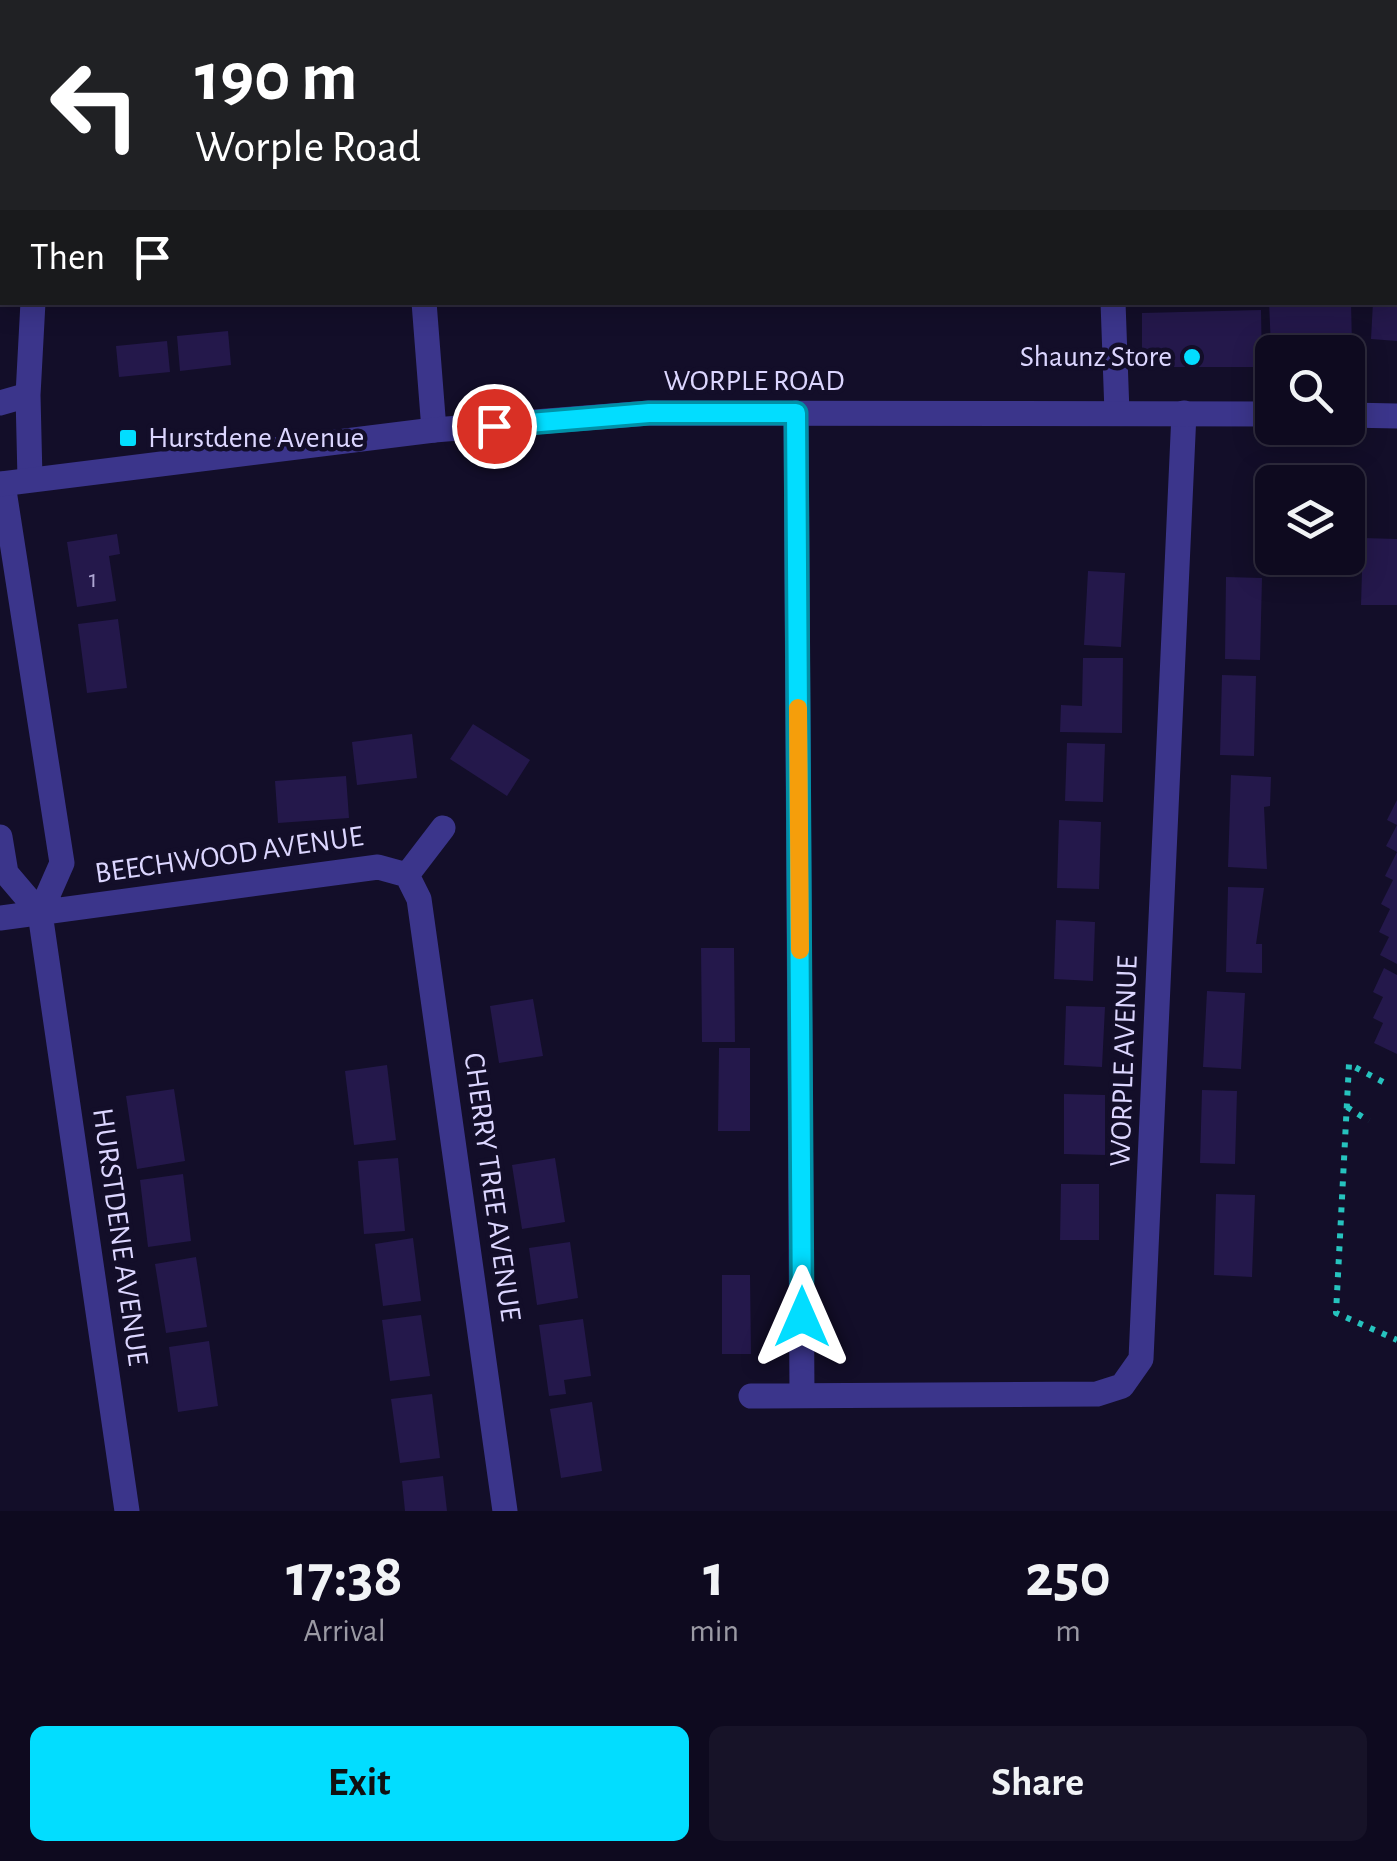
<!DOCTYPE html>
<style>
body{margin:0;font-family:"Alegreya Sans",sans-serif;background:#171328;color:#f1f3f6;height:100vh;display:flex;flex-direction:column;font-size:38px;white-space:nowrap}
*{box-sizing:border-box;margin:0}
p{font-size:32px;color:#9b9aa4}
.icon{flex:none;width:55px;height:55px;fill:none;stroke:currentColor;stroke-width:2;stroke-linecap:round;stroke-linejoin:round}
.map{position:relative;height:1511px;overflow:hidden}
.details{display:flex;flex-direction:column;background:#0e0a1f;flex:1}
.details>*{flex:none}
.banner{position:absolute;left:0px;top:0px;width:1398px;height:305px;box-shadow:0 5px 25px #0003,0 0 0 2px #2e2b3d;background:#202124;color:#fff;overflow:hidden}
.tools{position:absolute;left:1255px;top:335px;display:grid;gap:20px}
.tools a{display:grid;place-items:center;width:110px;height:110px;border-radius:15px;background:#0e0a1f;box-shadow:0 5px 25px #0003,0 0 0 2px #2e2b3d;font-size:50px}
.pin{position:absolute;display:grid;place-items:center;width:85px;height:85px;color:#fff;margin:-42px;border:5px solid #fff;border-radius:50%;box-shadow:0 2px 10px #0007}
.me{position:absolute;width:110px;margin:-55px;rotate:0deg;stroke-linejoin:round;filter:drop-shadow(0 0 8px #0008)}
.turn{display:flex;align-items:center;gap:35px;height:210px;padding:0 30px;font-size:45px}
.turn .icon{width:130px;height:130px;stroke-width:2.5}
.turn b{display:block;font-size:70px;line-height:85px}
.then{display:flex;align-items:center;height:95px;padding:0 30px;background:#0003;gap:20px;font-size:38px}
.eta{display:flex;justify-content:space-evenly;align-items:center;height:170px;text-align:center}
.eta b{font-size:60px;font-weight:600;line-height:70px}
.primary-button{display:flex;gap:20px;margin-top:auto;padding:20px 30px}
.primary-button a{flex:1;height:115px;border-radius:15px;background:#02ddff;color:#111;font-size:40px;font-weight:600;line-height:115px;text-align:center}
.primary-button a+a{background:#171328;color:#f1f3f6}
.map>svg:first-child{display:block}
.building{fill:#24184b}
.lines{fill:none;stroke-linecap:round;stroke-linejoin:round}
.path{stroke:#26c3be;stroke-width:6;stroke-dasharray:5 8;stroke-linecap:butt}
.minor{stroke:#3b358b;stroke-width:25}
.tertiary{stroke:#3b358b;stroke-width:25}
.route-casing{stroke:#0190a6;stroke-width:25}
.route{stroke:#02ddff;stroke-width:18}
.slow{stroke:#f59e0b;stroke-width:18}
.poi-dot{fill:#02ddff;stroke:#130e29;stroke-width:4}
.labels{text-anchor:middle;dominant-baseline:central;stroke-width:9;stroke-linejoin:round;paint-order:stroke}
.number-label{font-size:25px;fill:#aea6d2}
.poi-label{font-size:30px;fill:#dcd6ff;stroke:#130e29;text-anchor:end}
.street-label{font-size:30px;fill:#dcd6ff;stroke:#130e29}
</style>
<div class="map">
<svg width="1397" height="1511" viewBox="0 0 1397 1511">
<rect width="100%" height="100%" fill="#130e29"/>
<path class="building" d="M1269,302H1351L1352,345L1271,348Z
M1373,302L1397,304V341L1371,339Z
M1261,310L1262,367H1142V313Z
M228,331L231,365L180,371L177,336Z
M167,341L170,372L119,377L116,346Z
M117,534L120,554L109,556L116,601L77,607L67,542Z
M1363,538L1397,539V605H1361Z
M1088,571L1125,573L1121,647L1084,645Z
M1226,577L1262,578L1260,660L1225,659Z
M118,619L127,688L87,693L78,624Z
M1083,658H1123L1122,733L1060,732L1061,705L1082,706Z
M1222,675L1256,676L1254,756L1220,755Z
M473,724L530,760L507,796L450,759Z
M412,734L417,778L357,785L352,742Z
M1067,743L1105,744L1103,802L1065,801Z
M1231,775L1271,777L1270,806L1264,807L1267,869L1228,867Z
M346,776L349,818L278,823L275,781Z
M1397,800V964L1380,955L1389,937L1379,932L1390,909L1381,904L1393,880L1385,876L1397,852L1386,846L1397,825L1387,820Z
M1059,820L1101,822L1099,889L1057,888Z
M1228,887L1264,888L1256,944H1262V973L1226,972Z
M1056,920L1095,922L1093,981L1054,979Z
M701,948H734L735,1042H702Z
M1384,968L1397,975V1054L1374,1043L1383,1023L1373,1018L1383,997L1373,992Z
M1207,991L1245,993L1241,1069L1203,1067Z
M533,999L543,1056L499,1063L490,1006Z
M1066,1006L1105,1007L1102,1067L1064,1065Z
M719,1048H750V1131H718Z
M387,1065L396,1140L354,1145L345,1071Z
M174,1089L185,1161L137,1169L126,1096Z
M1202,1090L1237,1091L1235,1164L1200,1163Z
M1064,1094L1105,1095V1155L1064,1154Z
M398,1158L405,1231L364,1234L358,1161Z
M555,1158L565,1222L522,1229L512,1165Z
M183,1174L191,1241L148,1247L140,1180Z
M1061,1184H1099V1240H1060Z
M1216,1194L1255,1195L1252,1277L1214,1275Z
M413,1238L421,1301L383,1306L375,1244Z
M570,1242L578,1298L537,1305L529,1248Z
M196,1257L207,1327L166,1333L155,1264Z
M722,1275H750L751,1354H722Z
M421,1315L430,1376L390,1381L382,1320Z
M583,1319L591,1376L564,1380L566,1394L549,1396L539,1325Z
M209,1341L218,1406L178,1412L169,1347Z
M432,1394L440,1458L400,1463L391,1399Z
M592,1402L602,1471L561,1478L550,1409Z
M443,1476L447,1511H405L402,1481Z"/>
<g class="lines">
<path class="path" d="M1383,1082L1349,1064L1336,1313L1397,1340
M1347,1107L1369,1121"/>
<path class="minor" d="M403,0V2
M1103,0V2
M49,2V0
M0,80H2
M424,302L434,430
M1113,302L1117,413
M0,403L28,395
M796,413L802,1395
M30,479L28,395L33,302
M3,484L62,863L40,913L127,1511
M0,837L6,873L40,913
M407,875L419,899L505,1511
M407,875L443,828
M0,918L378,867L407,875
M751,1396L1097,1394L1122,1386L1141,1359L1184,413"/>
<path class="tertiary" d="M1348,415L1397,416
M0,484L434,430L649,413L1272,414"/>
</g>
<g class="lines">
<defs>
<path id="route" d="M494,426L649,413H796L802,1317"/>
</defs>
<use href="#route" class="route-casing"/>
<use href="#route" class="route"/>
<path class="slow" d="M798,708L800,950"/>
</g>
<g class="poi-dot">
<circle cx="1192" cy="357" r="10"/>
<rect x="118" y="428" width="20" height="20" rx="5"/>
</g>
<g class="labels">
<g class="number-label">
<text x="93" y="579">1</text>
</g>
<g class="poi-label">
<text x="1172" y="357">Shaunz Store</text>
<text x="148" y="438" text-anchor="start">Hurstdene Avenue</text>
</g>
<g class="street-label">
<text x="754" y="381">WORPLE ROAD</text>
<text transform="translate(229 855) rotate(-8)">BEECHWOOD AVENUE</text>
<text transform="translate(1124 1061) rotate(-88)">WORPLE AVENUE</text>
<text transform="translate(492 1187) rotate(82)">CHERRY TREE AVENUE</text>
<text transform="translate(120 1237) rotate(82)">HURSTDENE AVENUE</text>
</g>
</g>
</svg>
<div class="tools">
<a><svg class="icon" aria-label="search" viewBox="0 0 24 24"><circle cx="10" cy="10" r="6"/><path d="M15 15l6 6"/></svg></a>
<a><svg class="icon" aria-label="layers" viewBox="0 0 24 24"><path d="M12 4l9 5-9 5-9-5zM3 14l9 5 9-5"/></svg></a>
</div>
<div class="pin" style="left:494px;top:426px;background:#d93025"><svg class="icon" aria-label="arrive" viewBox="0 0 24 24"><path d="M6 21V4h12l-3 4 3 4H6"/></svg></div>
<svg class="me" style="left:802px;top:1317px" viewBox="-20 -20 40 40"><path d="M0-17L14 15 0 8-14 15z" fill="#02ddff" stroke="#fff" stroke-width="4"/></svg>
<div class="banner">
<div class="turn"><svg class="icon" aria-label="left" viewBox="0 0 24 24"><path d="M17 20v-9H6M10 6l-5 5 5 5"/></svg><div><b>190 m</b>Worple Road</div></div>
<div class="then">Then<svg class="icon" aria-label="arrive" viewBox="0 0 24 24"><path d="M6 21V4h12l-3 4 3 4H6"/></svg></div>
</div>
</div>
<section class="details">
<div class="eta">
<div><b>17:38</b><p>Arrival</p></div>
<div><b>1</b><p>min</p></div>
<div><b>250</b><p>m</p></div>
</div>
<div class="primary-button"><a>Exit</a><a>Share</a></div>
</section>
